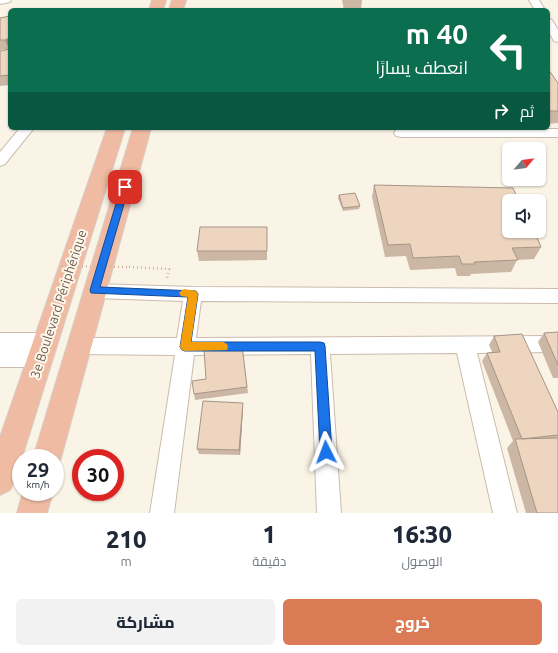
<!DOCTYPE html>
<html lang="ar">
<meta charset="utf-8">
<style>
body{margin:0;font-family:Ubuntu,Cairo,sans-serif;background:#f2f2f3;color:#1f2937;direction:rtl;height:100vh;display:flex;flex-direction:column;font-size:15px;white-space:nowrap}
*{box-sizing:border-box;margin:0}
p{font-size:13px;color:#747a83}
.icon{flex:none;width:22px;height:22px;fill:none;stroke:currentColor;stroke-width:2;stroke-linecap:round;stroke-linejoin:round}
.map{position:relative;height:513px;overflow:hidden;direction:ltr}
.details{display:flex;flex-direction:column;background:#fff;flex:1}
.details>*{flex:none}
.banner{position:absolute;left:8px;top:8px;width:542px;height:122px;border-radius:6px;box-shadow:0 1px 3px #0004;direction:rtl;background:#0b6e4f;color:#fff;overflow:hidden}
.needle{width:26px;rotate:61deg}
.buttons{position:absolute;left:502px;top:142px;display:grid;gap:8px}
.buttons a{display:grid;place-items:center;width:44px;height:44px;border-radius:6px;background:#fff;box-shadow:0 1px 3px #0004;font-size:20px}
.speed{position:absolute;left:12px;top:449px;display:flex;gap:8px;font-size:20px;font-weight:700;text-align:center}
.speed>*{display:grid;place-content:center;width:52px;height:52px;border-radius:50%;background:#fff;box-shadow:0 1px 3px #0004;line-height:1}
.speed small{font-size:10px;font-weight:400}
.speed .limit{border:6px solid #d22;background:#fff;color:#111}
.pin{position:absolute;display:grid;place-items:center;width:34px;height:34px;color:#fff;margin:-17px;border-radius:8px;box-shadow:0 2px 6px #0006}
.me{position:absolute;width:44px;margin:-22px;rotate:357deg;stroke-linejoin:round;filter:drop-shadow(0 0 3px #0008)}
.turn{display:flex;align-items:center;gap:14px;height:84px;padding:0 16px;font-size:18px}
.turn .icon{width:52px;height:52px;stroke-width:2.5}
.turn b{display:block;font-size:28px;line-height:34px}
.then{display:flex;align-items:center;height:38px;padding:0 16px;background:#0003;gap:8px;font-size:15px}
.eta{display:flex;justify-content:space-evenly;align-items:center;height:68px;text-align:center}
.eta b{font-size:24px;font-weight:800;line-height:28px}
.cta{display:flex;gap:8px;margin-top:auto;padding:8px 16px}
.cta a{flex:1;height:46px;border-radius:6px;background:#da7b55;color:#fff;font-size:16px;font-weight:800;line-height:46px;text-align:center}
.cta a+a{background:#f2f2f3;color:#1f2937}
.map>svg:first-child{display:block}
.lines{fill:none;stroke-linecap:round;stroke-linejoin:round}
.minor-casing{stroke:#cbbcad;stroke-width:2}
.highway-casing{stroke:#d7d1cd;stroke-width:2}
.path{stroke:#d2b8a3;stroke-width:2.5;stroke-dasharray:1 3;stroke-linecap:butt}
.minor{fill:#fff;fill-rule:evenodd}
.highway{fill:#efbba2;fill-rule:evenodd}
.path-bridge{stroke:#d2b8a3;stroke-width:2.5;stroke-dasharray:1 3;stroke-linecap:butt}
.wall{fill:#ccb7a5}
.shaded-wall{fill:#a69586}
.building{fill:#edd5c0;stroke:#a69586}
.route{fill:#1a73e8;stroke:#114b97}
.slow{fill:#f59e0b}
.labels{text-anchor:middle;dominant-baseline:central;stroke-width:4;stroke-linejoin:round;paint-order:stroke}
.street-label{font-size:13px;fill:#715c4d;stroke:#fdf7ec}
</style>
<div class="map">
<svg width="558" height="513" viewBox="0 0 558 513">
<rect width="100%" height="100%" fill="#faf4e6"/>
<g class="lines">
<defs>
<path id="minor" d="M0,0H11L10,2L0,4Z
M529,0H539L545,10H535Z
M548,19L552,20L558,30V42L554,41L548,31Z
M20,128H34L5,164L0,166V152Z
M401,129H558V137H401L396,136L394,133L396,130Z
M94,284L193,287L558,289V303L201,301L196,338L558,336V352L477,353L517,513H493L457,353L330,354L341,513H317L311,354L194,355L174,513H150L175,355L78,354L71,352L68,346L71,340L78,338H177L183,301L94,298L88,296L85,291L88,286Z
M0,333H45L52,335L55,341L52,347L40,349L47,352L50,358L47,364L40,367H0Z"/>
<path id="highway" d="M152,0H166L163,10H149Z
M172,0H186L183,10H169Z
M107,128H125L15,480L10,490L0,495V437Z
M133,128H151L61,458L57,468L55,469V458H33Z
M23,492H53L47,513H17Z"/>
</defs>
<use href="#minor" class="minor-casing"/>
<use href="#highway" class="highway-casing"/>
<path class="path" d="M129,267L169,269L167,278"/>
<use href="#minor" class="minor"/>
<use href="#highway" class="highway"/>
<path class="path-bridge" d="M62,266L129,267"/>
</g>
<path class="wall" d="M342,0H362L361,10H344Z
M10,16V85L0,86V51L6,49L0,50V18Z
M548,69L558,83V123L548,124Z
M374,185L541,247L534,259L517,260L511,272L471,274L470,276H457L455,268L410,270L406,256L385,257L372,197Z
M339,195L360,206L359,209L343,211L338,198Z
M267,227V260L199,261L197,251Z
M558,332V378H553L538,342L544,333Z
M494,336L558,412V513H526L507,448L513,441L482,361L487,353L492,352L489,345Z
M242,345L248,393L195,400L194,394L206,379Z
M243,408L240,455L199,454L197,449Z"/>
<path class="shaded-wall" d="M10,35V49H9L5,40Z
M243,403V408L240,455L239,450Z"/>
<path class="building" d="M487,9H512L513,10H487Z
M10,16V27L9,29H10V35L9,38L5,40H0V18Z
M10,49V75L0,76V51Z
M548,69L558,83V111H548Z
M374,185L513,188L519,201H509V231H534L541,247L512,248L518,260L474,262L475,264H462L459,256L413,258L410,244L388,245Z
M355,193L360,206L343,208L339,195Z
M200,227H267V251H197Z
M558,332V365L544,333Z
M522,334L558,412V435L522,439L487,353L500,352L494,336Z
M242,345L247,387L194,394L192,381L206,379L204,350Z
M203,401L243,403L239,450L197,449Z
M558,438V513H537L515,439Z"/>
<path class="route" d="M125,184L129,187L100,287L196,291L198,294L191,342H320L324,343L325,346L332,452L330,457L326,458L322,457L320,452L315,351H185L182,350L180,347L188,297L91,293L90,290L121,187Z"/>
<path class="slow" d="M184,289L196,291L198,294L191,342H223L227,344L228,347L227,350L185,351L182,350L180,347L188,297L181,296L179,293L181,291Z"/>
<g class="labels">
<g class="street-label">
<text transform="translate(58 304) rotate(-72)">3e Boulevard Périphérique</text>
</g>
</g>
</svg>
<div class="buttons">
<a><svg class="needle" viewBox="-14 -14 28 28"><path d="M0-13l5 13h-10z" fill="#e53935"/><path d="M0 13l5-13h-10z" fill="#747a83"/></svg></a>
<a><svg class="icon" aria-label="sound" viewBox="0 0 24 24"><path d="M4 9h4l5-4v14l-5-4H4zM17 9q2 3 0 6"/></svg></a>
</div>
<div class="speed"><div>29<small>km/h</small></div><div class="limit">30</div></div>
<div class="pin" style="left:125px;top:187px;background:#d93025"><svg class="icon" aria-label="arrive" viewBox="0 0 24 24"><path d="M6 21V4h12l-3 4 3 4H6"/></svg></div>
<svg class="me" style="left:326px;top:452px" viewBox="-20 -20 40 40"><path d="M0-17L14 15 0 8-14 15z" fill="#1a73e8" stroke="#fff" stroke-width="4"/></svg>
<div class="banner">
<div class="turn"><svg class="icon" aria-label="left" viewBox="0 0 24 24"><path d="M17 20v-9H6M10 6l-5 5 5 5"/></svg><div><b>40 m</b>انعطف يسارًا</div></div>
<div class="then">ثم<svg class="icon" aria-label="right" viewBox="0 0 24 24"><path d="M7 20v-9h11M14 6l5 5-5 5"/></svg></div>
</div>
</div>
<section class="details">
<div class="eta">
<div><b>16:30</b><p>الوصول</p></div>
<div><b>1</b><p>دقيقة</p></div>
<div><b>210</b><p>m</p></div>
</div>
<div class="cta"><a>خروج</a><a>مشاركة</a></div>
</section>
